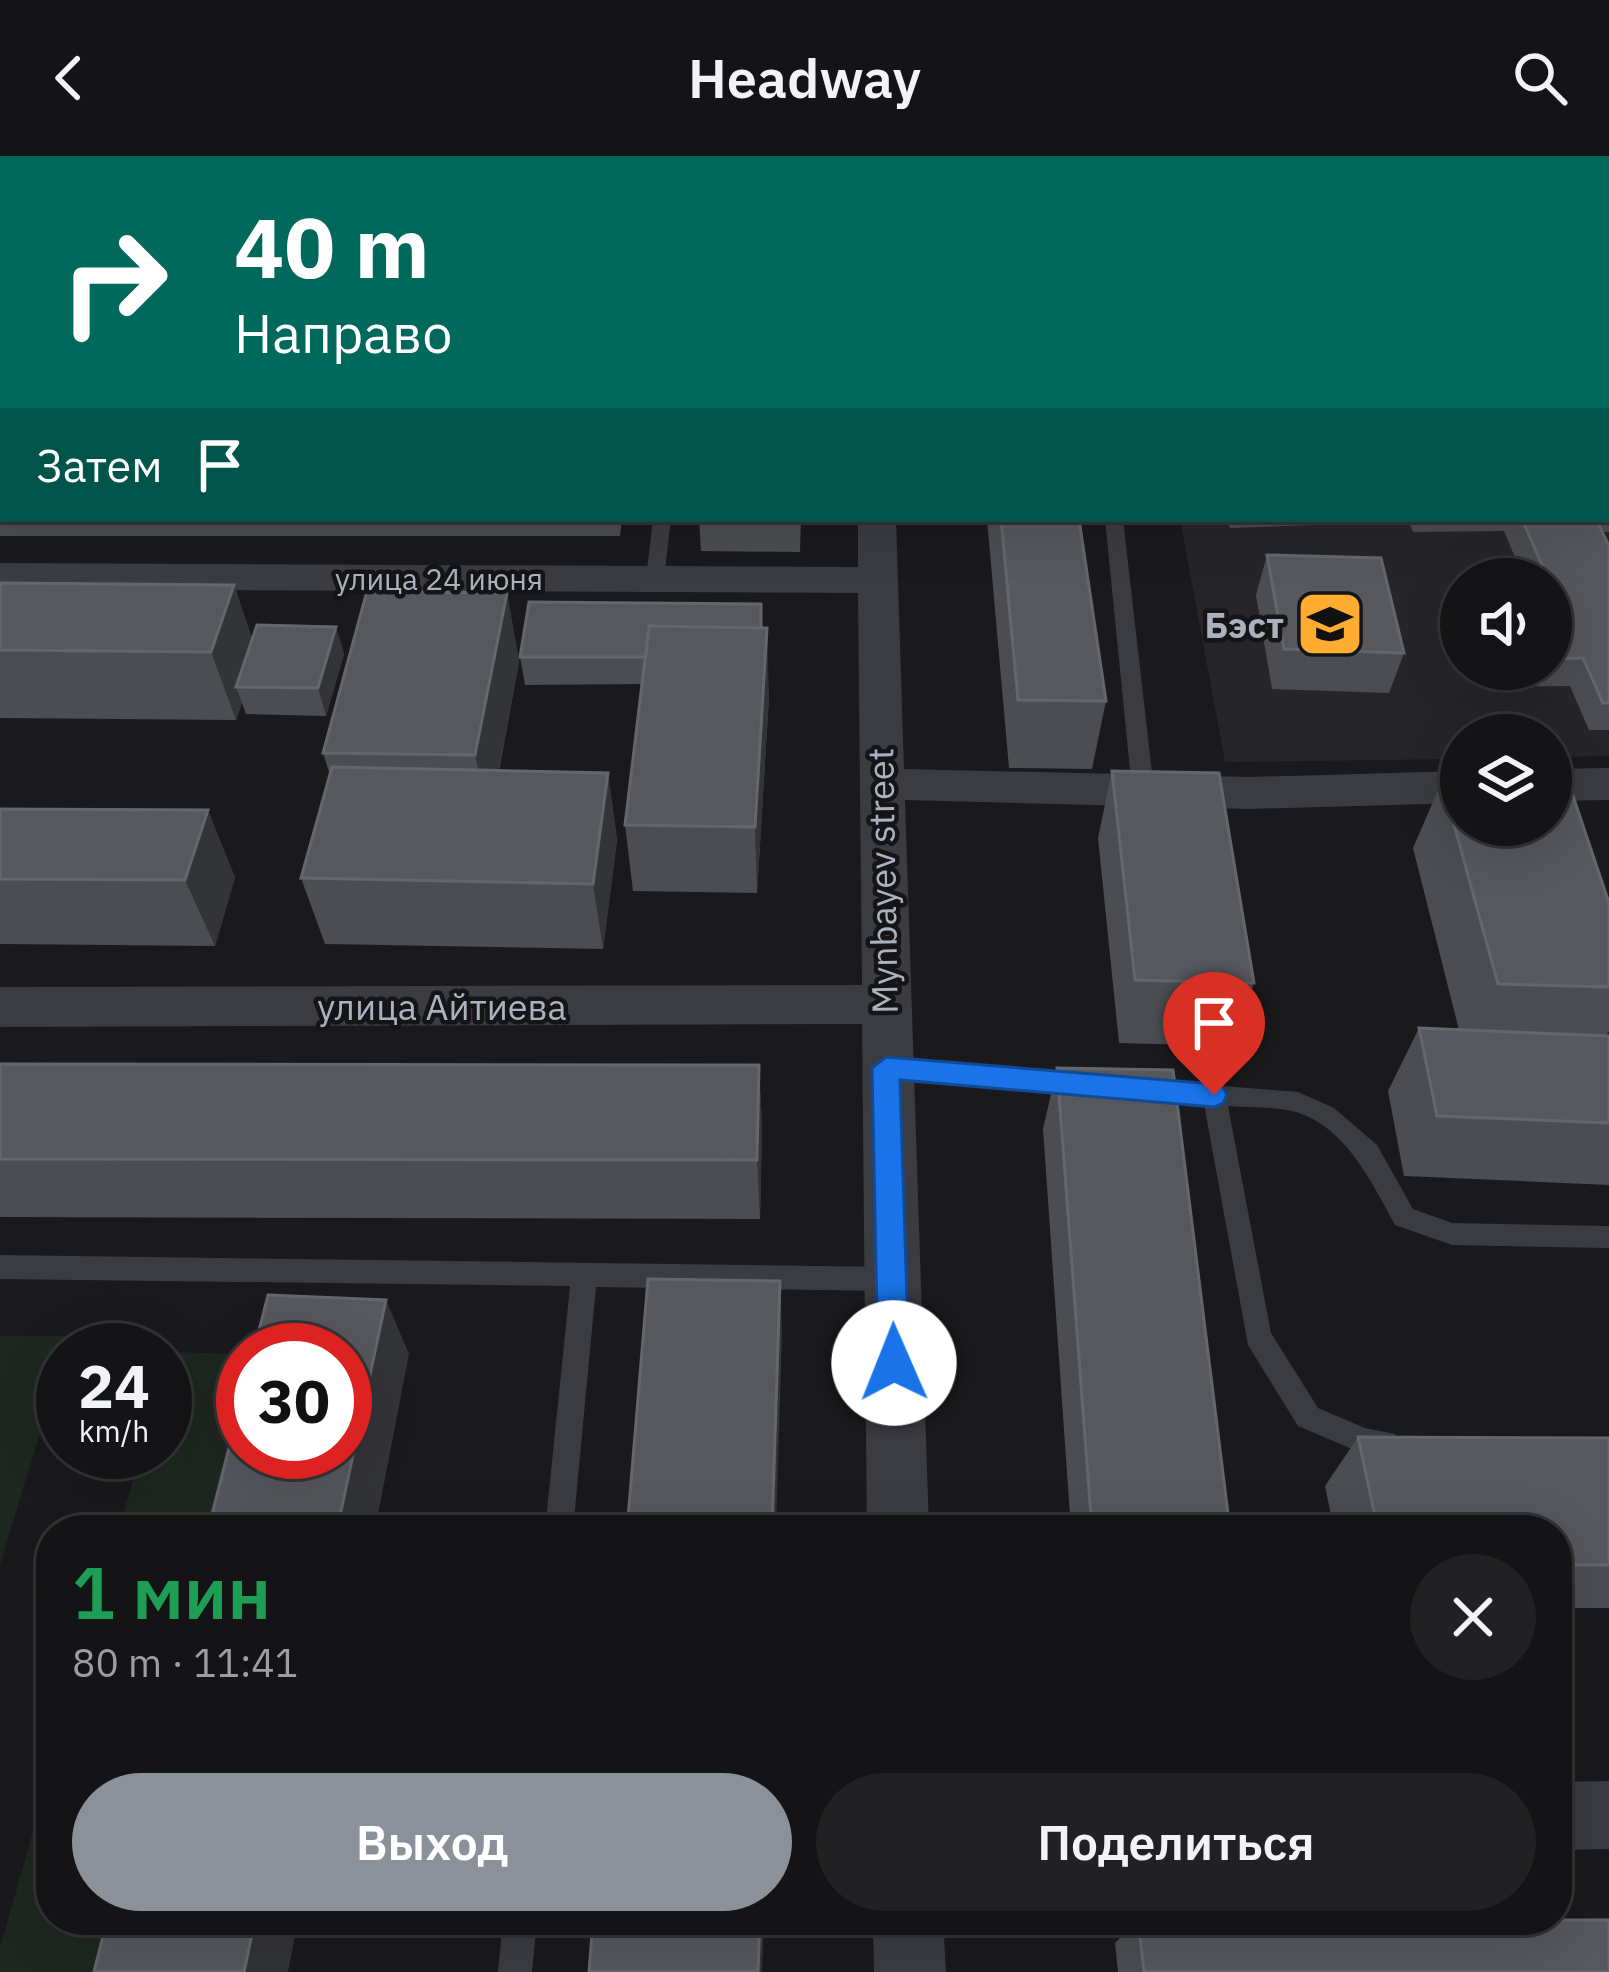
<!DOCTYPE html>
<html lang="ru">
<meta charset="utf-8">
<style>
body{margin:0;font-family:"IBM Plex Sans",sans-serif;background:#212123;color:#f1f3f6;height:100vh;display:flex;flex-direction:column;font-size:45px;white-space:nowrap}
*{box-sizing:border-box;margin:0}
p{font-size:39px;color:#9d9ea1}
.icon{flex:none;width:66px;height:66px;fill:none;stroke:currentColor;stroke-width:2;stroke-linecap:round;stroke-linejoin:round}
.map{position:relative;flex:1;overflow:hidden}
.panel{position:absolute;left:36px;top:1359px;width:1536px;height:420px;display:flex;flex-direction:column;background:#141416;border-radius:48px;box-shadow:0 12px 48px #0002,0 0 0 3px #333335}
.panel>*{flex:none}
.hud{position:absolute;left:0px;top:0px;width:1611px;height:366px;box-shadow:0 12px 48px #0002,0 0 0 3px #333335;background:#00695c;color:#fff;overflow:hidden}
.controls{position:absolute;left:1440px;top:402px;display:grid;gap:24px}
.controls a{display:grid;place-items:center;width:132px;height:132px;border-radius:50%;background:#141416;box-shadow:0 12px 48px #0002,0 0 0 3px #333335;font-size:60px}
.speed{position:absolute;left:36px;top:1167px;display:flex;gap:24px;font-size:60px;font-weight:700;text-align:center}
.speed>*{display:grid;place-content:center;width:156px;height:156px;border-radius:50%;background:#141416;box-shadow:0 12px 48px #0002,0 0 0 3px #333335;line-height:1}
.speed small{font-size:30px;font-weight:400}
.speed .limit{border:18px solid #d22;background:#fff;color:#111}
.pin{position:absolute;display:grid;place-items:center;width:102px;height:102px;color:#fff;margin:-123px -51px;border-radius:50% 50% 50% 0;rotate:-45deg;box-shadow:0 0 12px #0007}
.pin .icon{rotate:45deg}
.me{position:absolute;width:132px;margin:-66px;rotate:359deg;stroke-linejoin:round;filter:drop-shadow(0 0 9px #0008)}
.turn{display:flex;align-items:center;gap:42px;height:252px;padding:0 36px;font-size:54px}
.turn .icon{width:156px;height:156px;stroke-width:2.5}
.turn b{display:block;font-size:84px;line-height:102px}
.then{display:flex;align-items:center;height:114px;padding:0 36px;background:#0003;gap:24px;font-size:45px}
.round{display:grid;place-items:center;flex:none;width:126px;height:126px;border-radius:63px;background:#212123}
.headline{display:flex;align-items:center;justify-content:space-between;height:204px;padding:0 36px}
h1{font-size:72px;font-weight:600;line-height:90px;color:#1e9e55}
.action{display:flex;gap:24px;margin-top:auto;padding:24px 36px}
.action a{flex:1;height:138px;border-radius:72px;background:#8c9099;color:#fff;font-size:48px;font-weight:600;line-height:138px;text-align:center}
.action a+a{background:#212123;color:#f1f3f6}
header{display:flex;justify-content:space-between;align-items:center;height:156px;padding:0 36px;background:#141416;font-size:54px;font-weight:600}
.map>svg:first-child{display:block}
.built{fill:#26262a;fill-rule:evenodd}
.green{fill:#1f2820}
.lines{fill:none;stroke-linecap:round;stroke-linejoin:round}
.lane{fill:#3b3c42;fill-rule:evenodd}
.street{fill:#3b3c42;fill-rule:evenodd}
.secondary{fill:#494c52;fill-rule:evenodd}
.wall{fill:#4b4d52}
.shaded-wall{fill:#333438}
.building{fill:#56585e;stroke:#63666c;stroke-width:3}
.route{fill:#1a73e8;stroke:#114b97;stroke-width:3}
.labels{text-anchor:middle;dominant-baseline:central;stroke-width:9;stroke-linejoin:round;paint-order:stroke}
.far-street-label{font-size:30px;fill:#acb2bd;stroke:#151518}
.poi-label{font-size:36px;font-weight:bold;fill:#acb2bd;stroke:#151518;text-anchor:end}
.street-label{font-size:36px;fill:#acb2bd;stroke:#151518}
</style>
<header><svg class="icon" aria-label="back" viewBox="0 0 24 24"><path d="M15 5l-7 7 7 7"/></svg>Headway<svg class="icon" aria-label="search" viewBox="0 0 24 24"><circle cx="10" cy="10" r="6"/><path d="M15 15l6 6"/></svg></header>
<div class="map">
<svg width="1609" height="1816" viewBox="0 0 1609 1816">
<rect width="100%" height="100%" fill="#1a1a1d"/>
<path class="built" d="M1609,264V600L1551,601V579H1461V603L1225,606L1180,363H1608ZM1461,423H1551V513H1461Z"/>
<path class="green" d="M0,1180H69L0,1409Z
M169,1196L243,1198V1294L223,1374H119L141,1296H165Z
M51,1612V1764H128L115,1816H0V1792Z"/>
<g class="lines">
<path class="lane" d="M833,0H847V3H833Z
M1001,0H1015L1016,3H1002Z
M0,211H3V221H0Z
M1608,238H1609V248H1608Z
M653,363H671L664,422L655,428L646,422Z
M1105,363H1123L1154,634L1143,641L1132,634Z
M886,902L1083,918L1092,921L1095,928L1092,935L1083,938L886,922L877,919L874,912L877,905Z
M1148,924L1298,936L1334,952L1377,989L1413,1053L1452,1067L1609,1070V1092L1452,1089L1395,1069C1372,1027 1346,971 1296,956C1275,950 1249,952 1228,950L1271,1177L1318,1252L1365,1272L1395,1278L1399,1287L1395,1296L1385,1300L1364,1298L1298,1270L1248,1189L1204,948L1139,941L1136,934L1139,927Z
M0,1099L892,1111L901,1115L905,1123L901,1131L892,1135L596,1131L573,1374H545L570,1130L0,1123Z
M503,1764H537L532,1816H498Z"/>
<path class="street" d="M858,363H896L904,613L1249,621L1461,615V647L1249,653L905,644L929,1374H867L862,868L0,871V831L862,829L858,437L0,433V407L858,411Z
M1609,612V644L1551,645V613Z
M1609,1625V1693L1557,1694V1626Z
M873,1764H943L946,1816H874Z"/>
<path class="secondary" d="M1608,103H1609V129H1608Z"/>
</g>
<path class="wall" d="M1463,0H1609V70L1608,3H1463Z
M0,96H3V196H0Z
M1608,118H1609V223H1608Z
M0,268H3V363H622L620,380H0Z
M1608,306L1609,376H1602L1609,390V574H1589L1570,530L1480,531L1473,513H1551V423H1524L1504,375L1413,376L1408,363H1608Z
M699,363H801L800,396L701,395Z
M987,363H1079L1106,545L1092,613L1009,612Z
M1227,363H1317L1315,369L1230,372Z
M1267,399L1404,497L1389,537L1272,533L1256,439Z
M0,427L234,429L252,483L336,471L344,498L326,560L246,558L242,547L236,564L0,562Z
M507,437L519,506L499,615L608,617L617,684L603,793L325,788L301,722L330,619L323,597Z
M762,472L769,541L757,737L633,735L625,669L642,528L525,529L520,501Z
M1112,615L1254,827L1231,890L1119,887L1098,682Z
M1442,625L1609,747V875L1606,880H1609V1029L1404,1020L1388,935L1419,872L1459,874L1413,692Z
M0,653L235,721L215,790L0,788Z
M0,908L759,909L762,971L760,1063L0,1061Z
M1057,912L1230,1374H1071L1043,973Z
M1358,1281L1609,1282V1452H1557V1374H1334L1325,1330Z
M1138,1764L1609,1816H1118L1115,1787Z"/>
<path class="shaded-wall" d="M0,0H10L8,3H3V11L0,15Z
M192,0H232L230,3H191Z
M234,429L257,497L236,531L242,547L236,564L211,496Z
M507,437L519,506L489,666L475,599Z
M336,471L344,498L326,560L318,532Z
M767,472L769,541L757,737L755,671Z
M608,617L617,684L603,793L593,728Z
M208,654L235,721L215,790L185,724Z
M759,909L762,971L760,1063L757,1004Z
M780,1125L782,1180L776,1374H772Z
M386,1144L409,1198L375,1374H337Z
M255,1764H298L288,1816H244Z
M760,1764H764L762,1816H758Z"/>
<path class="building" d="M118,0H192L191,3H116Z
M630,0H816V3H630Z
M877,0H1003V3L877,1Z
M1078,0H1208V3H1079Z
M1264,0H1352L1353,3H1265Z
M1489,0H1609V3H1488Z
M0,96H3V129L0,128Z
M0,268H3V311H0Z
M1001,363H1079L1106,545L1018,544Z
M1522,363H1596L1609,390V547H1603L1583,502L1551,503V458H1564L1551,429V423H1548Z
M1267,399L1381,402L1404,497L1284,493Z
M0,427L234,429L211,496L0,494Z
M367,435L507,437L475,599L323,597Z
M529,446L761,448V472L649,470L646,501H520Z
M257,469L336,471L318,532L236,531Z
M649,470L767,472L755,671L625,669Z
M332,611L608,617L593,728L301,722Z
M1112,615L1219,617L1254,827L1135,824Z
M1442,625L1461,626V669H1551V628H1569L1609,747V831L1498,828Z
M0,653L208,654L185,724L0,723Z
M1419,872L1609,880V967L1437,960Z
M0,908L759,909L757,1004L0,1003Z
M1057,912L1173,914L1230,1374H1092Z
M648,1123L780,1125L772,1374H627Z
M268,1139L386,1144L337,1374H208L243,1237V1296H345V1194H254Z
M1358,1281L1609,1282V1409H1557V1374H1378Z
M107,1764H255L244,1816H94Z
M593,1764H760L758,1816H589Z
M1138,1764H1609V1816H1144Z"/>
<path class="route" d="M886,901L1214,928L1223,931L1227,939L1223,947L1214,951L900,924L909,1207L905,1217L894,1221L883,1217L878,1207L872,912Z"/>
<defs>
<symbol id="school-square" viewBox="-11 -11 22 22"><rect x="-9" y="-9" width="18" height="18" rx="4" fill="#ffac30" stroke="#151518"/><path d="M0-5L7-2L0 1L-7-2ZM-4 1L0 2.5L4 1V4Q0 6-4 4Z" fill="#111"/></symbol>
</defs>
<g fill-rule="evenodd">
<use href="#school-square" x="1292" y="430" width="76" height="76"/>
</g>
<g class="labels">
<g class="far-street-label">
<text x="439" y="422">улица 24 июня</text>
</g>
<g class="poi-label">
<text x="1284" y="468">Бэст</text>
</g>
<g class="street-label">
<text transform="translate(882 725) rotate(-91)">Mynbayev street</text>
<text x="442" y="850">улица Айтиева</text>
</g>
</g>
</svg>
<div class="controls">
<a><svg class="icon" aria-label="sound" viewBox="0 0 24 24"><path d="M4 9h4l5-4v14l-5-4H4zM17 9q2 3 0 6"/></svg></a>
<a><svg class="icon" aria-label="layers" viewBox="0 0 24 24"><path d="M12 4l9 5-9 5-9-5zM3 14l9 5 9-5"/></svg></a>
</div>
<div class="speed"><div>24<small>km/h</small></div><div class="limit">30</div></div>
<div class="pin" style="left:1214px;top:939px;background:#d93025"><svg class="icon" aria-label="arrive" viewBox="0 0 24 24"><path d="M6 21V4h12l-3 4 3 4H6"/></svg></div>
<svg class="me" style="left:894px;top:1207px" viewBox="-20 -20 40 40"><circle r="19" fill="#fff"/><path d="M0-13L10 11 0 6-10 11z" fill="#1a73e8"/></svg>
<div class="hud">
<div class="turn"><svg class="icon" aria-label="right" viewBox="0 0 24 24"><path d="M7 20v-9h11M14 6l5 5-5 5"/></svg><div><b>40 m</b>Направо</div></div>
<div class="then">Затем<svg class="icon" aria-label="arrive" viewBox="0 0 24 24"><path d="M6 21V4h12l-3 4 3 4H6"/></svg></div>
</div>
<section class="panel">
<div class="headline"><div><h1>1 мин</h1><p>80 m · 11:41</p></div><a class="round"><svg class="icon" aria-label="close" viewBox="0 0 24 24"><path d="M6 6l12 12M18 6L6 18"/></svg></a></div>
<div class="action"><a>Выход</a><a>Поделиться</a></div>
</section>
</div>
